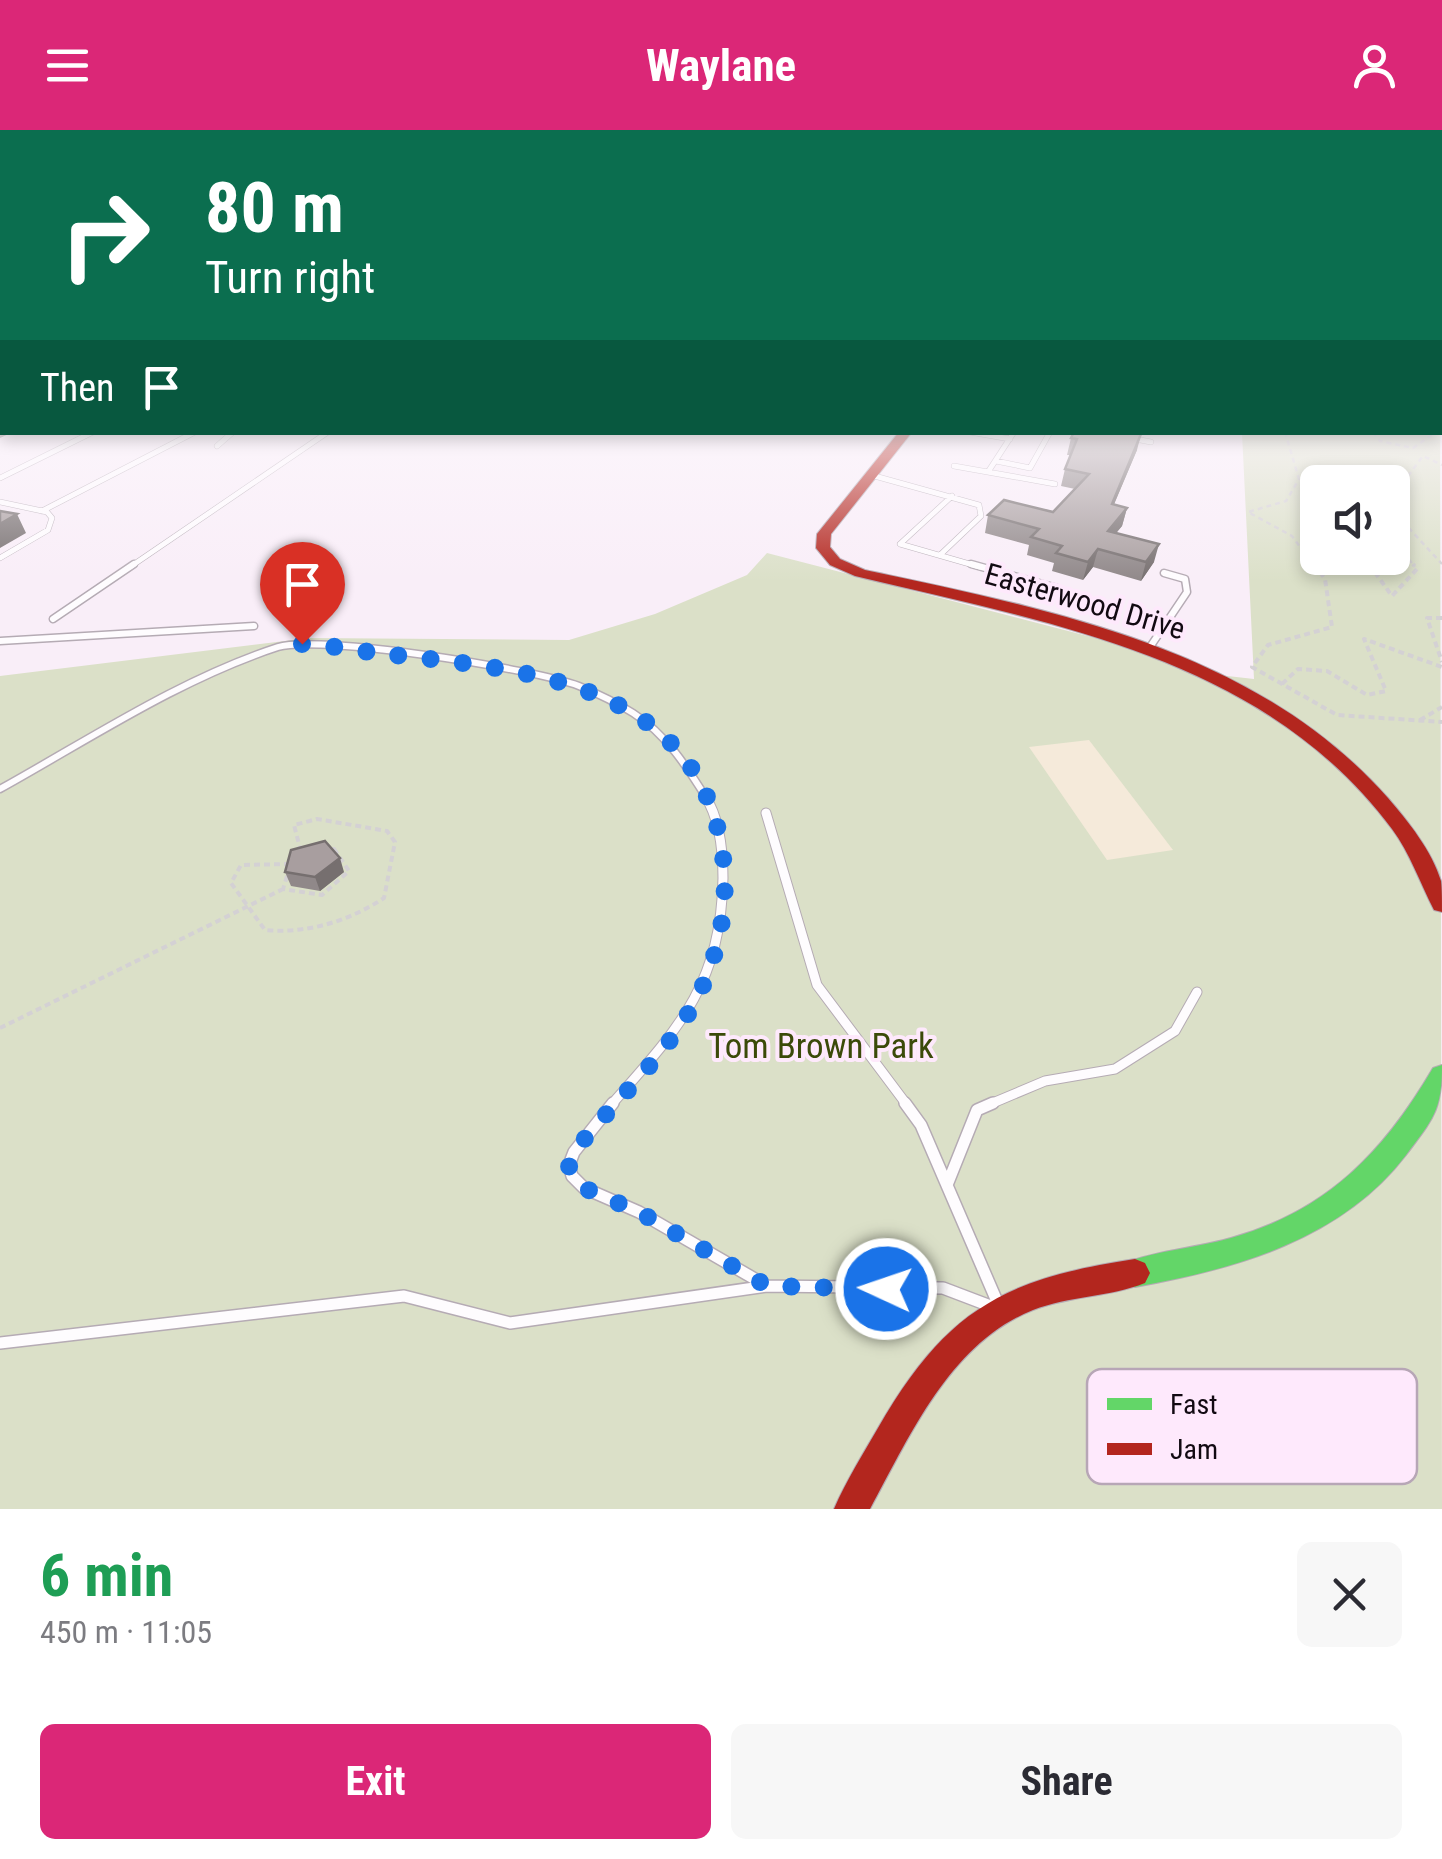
<!DOCTYPE html>
<meta charset="utf-8">
<style>
body{margin:0;font-family:"Roboto Condensed",sans-serif;background:#f7f7f7;color:#2b2b33;height:100vh;display:flex;flex-direction:column;font-size:38px;white-space:nowrap}
*{box-sizing:border-box;margin:0}
p{font-size:32px;color:#7c7c81}
.icon{flex:none;width:55px;height:55px;fill:none;stroke:currentColor;stroke-width:2;stroke-linecap:round;stroke-linejoin:round}
.map{position:relative;height:1379px;overflow:hidden}
.sheet{display:flex;flex-direction:column;background:#fff;flex:1}
.sheet>*{flex:none}
.hud{position:absolute;left:0px;top:0px;width:1442px;height:305px;box-shadow:0 5px 15px #0003;background:#0b6e4f;color:#fff;overflow:hidden}
.fabs{position:absolute;left:1300px;top:335px;display:grid;gap:20px}
.fabs a{display:grid;place-items:center;width:110px;height:110px;border-radius:15px;background:#fff;box-shadow:0 5px 15px #0003;font-size:50px}
.pin{position:absolute;display:grid;place-items:center;width:85px;height:85px;color:#fff;margin:-102px -42px;border-radius:50% 50% 50% 0;rotate:-45deg;box-shadow:0 0 10px #0007}
.pin .icon{rotate:45deg}
.me{position:absolute;width:110px;margin:-55px;rotate:273deg;stroke-linejoin:round;filter:drop-shadow(0 0 8px #0008)}
.turn{display:flex;align-items:center;gap:35px;height:210px;padding:0 40px;font-size:45px}
.turn .icon{width:130px;height:130px;stroke-width:2.5}
.turn b{display:block;font-size:70px;line-height:85px}
.then{display:flex;align-items:center;height:95px;padding:0 40px;background:#0003;gap:20px;font-size:38px}
.round{display:grid;place-items:center;flex:none;width:105px;height:105px;border-radius:15px;background:#f7f7f7}
.summary{display:flex;align-items:center;justify-content:space-between;height:170px;padding:0 40px}
h1{font-size:60px;font-weight:700;line-height:75px;color:#1e9e55}
.primary-button{display:flex;gap:20px;margin-top:auto;padding:20px 40px}
.primary-button a{flex:1;height:115px;border-radius:15px;background:#db2777;color:#fff;font-size:40px;font-weight:700;line-height:115px;text-align:center}
.primary-button a+a{background:#f7f7f7;color:#2b2b33}
header{display:flex;justify-content:space-between;align-items:center;height:130px;padding:0 40px;background:#db2777;color:#fff;font-size:45px;font-weight:700}
.map>svg:first-child{display:block}
.green{fill:#dbe0c8;fill-rule:evenodd}
.sand{fill:#f5eada}
.lines{fill:none;stroke-linecap:round;stroke-linejoin:round}
.lane-far3-casing{stroke:#b5abb4;stroke-width:6}
.lane-far2-casing{stroke:#b5abb4;stroke-width:9}
.lane-far1-casing{stroke:#b5abb4;stroke-width:11}
.lane-casing{stroke:#b5abb4;stroke-width:14}
.fast-casing{stroke:#b5abb4;stroke-width:2}
.jam-casing{stroke:#b5abb4;stroke-width:2}
.path-far1{stroke:#d4d1d4;stroke-width:2.5;stroke-dasharray:5 4;stroke-linecap:butt}
.path{stroke:#d4d1d4;stroke-width:4;stroke-dasharray:6 4;stroke-linecap:butt}
.lane-far3{stroke:#fefcfe;stroke-width:5}
.lane-far2{stroke:#fefcfe;stroke-width:6}
.lane-far1{stroke:#fefcfe;stroke-width:9}
.lane{stroke:#fefcfe;stroke-width:11}
.fast{fill:#63d668;fill-rule:evenodd}
.jam{fill:#b3261e;fill-rule:evenodd}
.wall{fill:#908889}
.shaded-wall{fill:#766f6f}
.building{fill:#a89e9f;stroke:#766f6f;stroke-width:2.5}
.route{stroke:#1a73e8;stroke-width:18;stroke-dasharray:0 32.4}
.labels{text-anchor:middle;dominant-baseline:central;stroke-width:8;stroke-linejoin:round;paint-order:stroke}
.street-label{font-size:30px;fill:#120a12;stroke:#fee9fc}
.near-park-label{font-size:35px;fill:#3b4a09;stroke:#fee9fc}
.key{fill:#fee9fc;stroke:#b7a6b6;stroke-width:2.5}
.key-label{font-size:28px;fill:#120a12}
</style>
<header><svg class="icon" aria-label="menu" viewBox="0 0 24 24"><path d="M4 6h16M4 12h16M4 18h16"/></svg>Waylane<svg class="icon" aria-label="person" viewBox="0 0 24 24"><circle cx="12" cy="8" r="4"/><path d="M4 21q1-7 8-7t8 7"/></svg></header>
<div class="map">
<svg width="1442" height="1379" viewBox="0 0 1442 1379">
<rect width="100%" height="100%" fill="#f9eef8"/>
<path class="green" d="M1440,259L1442,1379H0V546L309,508L569,510L655,484L747,445L767,423L1130,517L1192,542L1254,549L1242,303L1440,302ZM1318,352H1392V428H1318Z"/>
<path class="sand" d="M1089,610L1173,720L1107,730L1029,617Z"/>
<g class="lines">
<defs>
<path id="lane-far3" d="M970,302L1010,309
M1130,308L1151,312
M217,316L233,302
M996,331L1030,338L1050,302
M954,336L1055,354
M988,342L1014,302
M871,345L979,375L981,386L940,425
M0,348L93,302
M0,372L47,382L52,388L48,400L0,428
M42,381L195,302
M900,414L980,437
M900,414L952,366
M130,437L328,302"/>
<path id="lane-far2" d="M971,434L1057,458
M53,489L134,434
M0,511L254,496
M1150,517L1187,462L1185,449L1164,443
M0,659C90,609 180,549 278,517C318,504 535,539 579,556C596,563 617,573 633,583C666,604 687,637 707,669"/>
<path id="lane-far1" d="M766,683L817,855L907,975
M611,975C678,899 721,855 723,748C723,722 720,689 705,666
M988,975L1045,951L1115,939L1175,901L1197,862"/>
<path id="lane" d="M613,973L574,1022L569,1035L572,1046L584,1058L639,1082L767,1156
M905,973L921,995L999,1176
M947,1055L977,980L993,973
M0,1213L404,1166L510,1193L767,1156L943,1158L993,1177"/>
<path id="fast" d="M1442,935C1442,981 1433,989 1406,1025C1341,1110 1235,1139 1135,1157L1125,1153L1120,1143L1125,1133C1158,1120 1196,1118 1231,1108C1327,1081 1384,1022 1433,938Z"/>
<path id="jam" d="M899,302H912L831,404L830,417L840,429L865,440C1052,480 1255,518 1388,668C1408,691 1432,721 1441,751C1442,760 1442,772 1442,782L1434,780C1420,753 1410,723 1392,699C1264,527 1049,493 855,446L830,435L816,418L817,404Z
M1135,1129L1145,1133L1150,1143L1145,1153C1110,1167 1069,1166 1033,1180C950,1213 910,1306 870,1379H834C846,1351 863,1324 878,1298C946,1180 1003,1149 1135,1129Z"/>
</defs>
<use href="#lane-far3" class="lane-far3-casing"/>
<use href="#lane-far2" class="lane-far2-casing"/>
<use href="#lane-far1" class="lane-far1-casing"/>
<use href="#lane" class="lane-casing"/>
<use href="#fast" class="fast-casing"/>
<use href="#jam" class="jam-casing"/>
<path class="path-far1" d="M1285,302L1299,349L1286,371L1248,382L1292,406L1315,437
M1373,302L1380,311L1413,318L1436,302
M1391,352L1408,346L1423,326L1442,335
M1392,397L1406,395L1442,434
M1392,408L1415,437
M1365,428L1371,437"/>
<path class="path" d="M1314,434L1325,449L1332,497L1268,515L1252,537L1337,585L1442,592
M1369,434L1392,466L1417,439L1413,434
M1442,488H1427L1442,532
M1282,554L1298,539L1327,541L1367,565L1386,561L1364,509L1442,537
M1420,590L1442,577
M334,719L349,741L322,765L283,759L292,730Z
M290,734L241,735L231,753L265,800C307,804 349,791 384,768L395,712L387,701L317,689L294,695L300,718
M0,898L283,759"/>
<use href="#lane-far3" class="lane-far3"/>
<use href="#lane-far2" class="lane-far2"/>
<use href="#lane-far1" class="lane-far1"/>
<use href="#lane" class="lane"/>
<use href="#fast" class="fast"/>
<use href="#jam" class="jam"/>
</g>
<path class="wall" d="M1071,308L1137,320L1114,374L1127,378L1122,396L1116,403L1154,432L1141,451L1093,437L1083,450L1052,441L1054,433L1027,425L1029,415L985,403L988,385L1053,382L1075,359L1061,356L1065,339L1070,325H1067Z
M285,742H344L320,761L291,756Z"/>
<path class="shaded-wall" d="M2,284V302H13L0,308V285Z
M1141,304L1137,320L1107,391L1112,374Z
M1127,378L1122,396L1103,419L1108,401Z
M17,384L26,403L0,418V394Z
M1159,414L1154,432L1141,451L1146,432Z
M1098,419L1093,437L1083,450L1088,432Z
M340,728L344,742L320,761L315,747Z"/>
<path class="building" d="M0,259H2V284L0,285Z
M1074,302L1141,304L1112,374L1127,378L1108,401L1159,414L1146,432L1098,419L1088,432L1056,423L1062,416L1031,407L1039,399L988,385L1004,370L1053,382L1089,344L1065,339L1077,309L1071,308Z
M0,381L17,384L0,394Z
M325,711L340,728L315,747L285,742L291,720Z"/>
<linearGradient id="sky" x2="0" y2="1"><stop stop-color="#8abce4"/><stop offset="0.57" stop-color="#fcf7fc"/><stop offset="1" stop-color="#fcf7fc" stop-opacity="0"/></linearGradient>
<rect width="1442" height="452" fill="url(#sky)"/>
<g class="lines">
<path class="route" d="M302,514C331,515 358,521 385,524C521,539 696,551 722,720C730,770 720,823 697,868C667,926 614,971 574,1022L569,1036L572,1046L584,1058L639,1082L767,1156L886,1159"/>
</g>
<g class="labels">
<g class="street-label">
<text transform="translate(1085 471) rotate(16)">Easterwood Drive</text>
</g>
<g class="near-park-label">
<text x="821" y="916">Tom Brown Park</text>
</g>
</g>
<rect x="1087" y="1239" width="330" height="115" rx="15" class="key"/>
<rect x="1107" y="1268" width="45" height="12" fill="#63d668"/>
<rect x="1107" y="1313" width="45" height="12" fill="#b3261e"/>
<g class="key-label">
<text x="1170" y="1284">Fast</text>
<text x="1170" y="1329">Jam</text>
</g>
</svg>
<div class="fabs">
<a><svg class="icon" aria-label="sound" viewBox="0 0 24 24"><path d="M4 9h4l5-4v14l-5-4H4zM17 9q2 3 0 6"/></svg></a>
</div>
<div class="pin" style="left:302px;top:514px;background:#d93025"><svg class="icon" aria-label="arrive" viewBox="0 0 24 24"><path d="M6 21V4h12l-3 4 3 4H6"/></svg></div>
<svg class="me" style="left:886px;top:1159px" viewBox="-20 -20 40 40"><circle r="17" fill="#1a73e8" stroke="#fff" stroke-width="3"/><path d="M0-11L8 9 0 5-8 9z" fill="#fff"/></svg>
<div class="hud">
<div class="turn"><svg class="icon" aria-label="right" viewBox="0 0 24 24"><path d="M7 20v-9h11M14 6l5 5-5 5"/></svg><div><b>80 m</b>Turn right</div></div>
<div class="then">Then<svg class="icon" aria-label="arrive" viewBox="0 0 24 24"><path d="M6 21V4h12l-3 4 3 4H6"/></svg></div>
</div>
</div>
<section class="sheet">
<div class="summary"><div><h1>6 min</h1><p>450 m · 11:05</p></div><a class="round"><svg class="icon" aria-label="close" viewBox="0 0 24 24"><path d="M6 6l12 12M18 6L6 18"/></svg></a></div>
<div class="primary-button"><a>Exit</a><a>Share</a></div>
</section>
